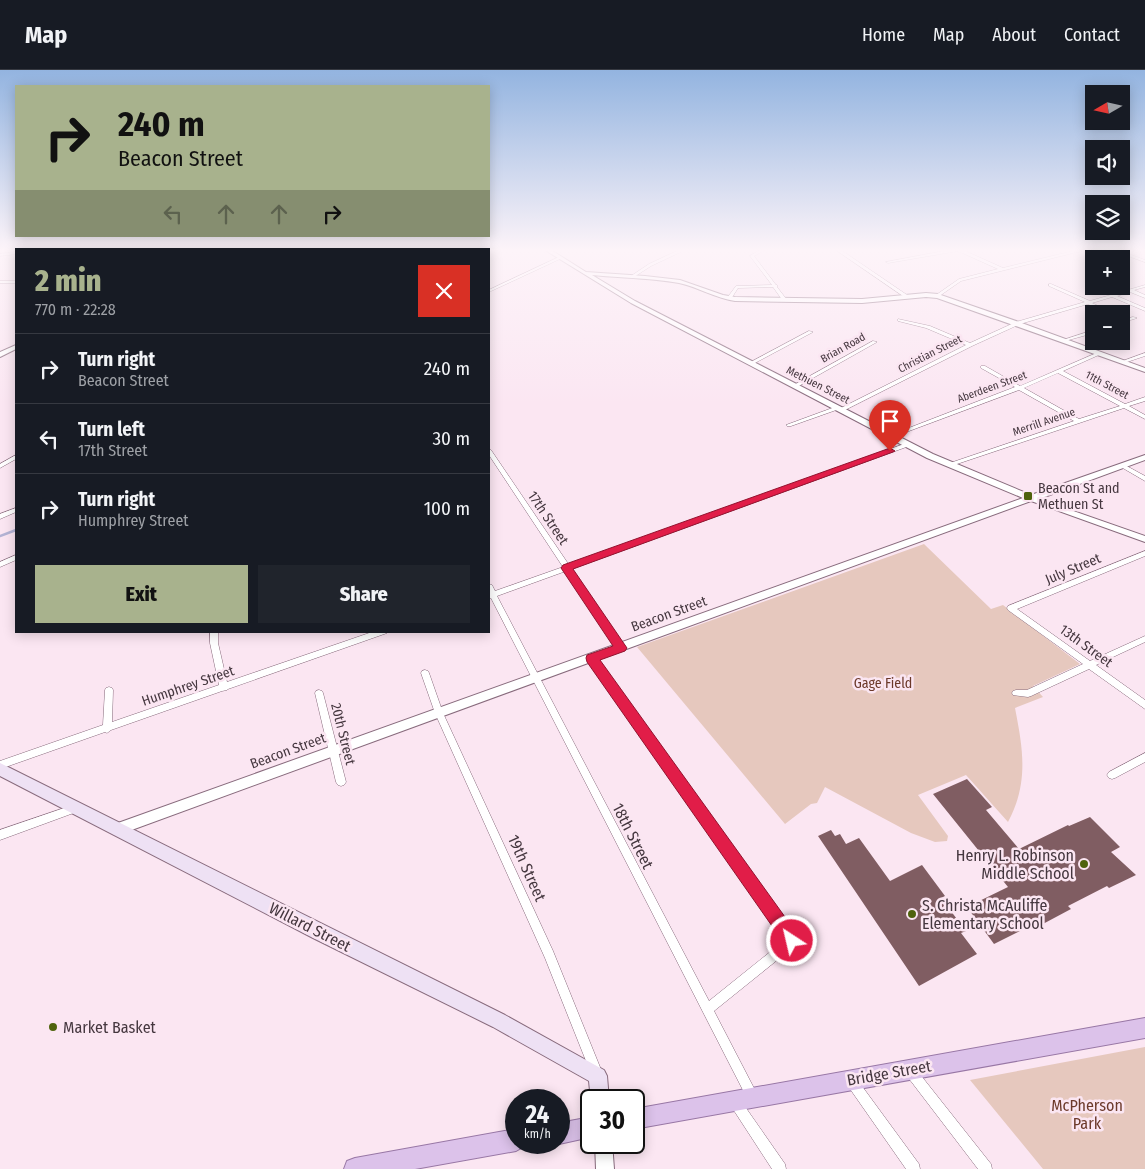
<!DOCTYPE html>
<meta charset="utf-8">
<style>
body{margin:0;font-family:"Fira Sans Condensed",sans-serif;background:#20242c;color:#f1f3f6;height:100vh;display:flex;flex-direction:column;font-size:19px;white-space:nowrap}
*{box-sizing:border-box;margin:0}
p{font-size:16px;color:#9ea1a6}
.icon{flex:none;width:28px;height:28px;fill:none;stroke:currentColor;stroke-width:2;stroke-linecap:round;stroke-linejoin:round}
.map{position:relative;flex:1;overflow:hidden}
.panel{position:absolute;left:15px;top:178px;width:475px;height:385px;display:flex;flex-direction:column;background:#171b24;border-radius:0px;box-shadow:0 2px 12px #0003}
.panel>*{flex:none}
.guide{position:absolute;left:15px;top:15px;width:475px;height:152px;border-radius:0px;box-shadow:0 2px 12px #0003;background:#a8b28d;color:#111;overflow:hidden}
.needle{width:32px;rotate:261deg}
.fabs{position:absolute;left:1085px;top:15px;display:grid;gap:10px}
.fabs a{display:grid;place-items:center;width:45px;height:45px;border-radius:0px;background:#171b24;box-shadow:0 2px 12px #0003;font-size:25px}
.speed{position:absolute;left:505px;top:1019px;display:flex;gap:10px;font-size:25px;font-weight:700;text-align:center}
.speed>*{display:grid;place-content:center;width:65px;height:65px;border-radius:50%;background:#171b24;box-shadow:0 2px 12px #0003;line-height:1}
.speed small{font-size:12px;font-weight:400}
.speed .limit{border:2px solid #111;border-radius:8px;background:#fff;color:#111}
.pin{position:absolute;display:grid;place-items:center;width:42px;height:42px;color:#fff;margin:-51px -21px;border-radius:50% 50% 50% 0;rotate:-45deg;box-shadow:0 0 5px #0007}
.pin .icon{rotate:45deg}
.me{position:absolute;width:55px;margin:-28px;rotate:325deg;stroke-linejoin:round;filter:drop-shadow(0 0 4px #0008)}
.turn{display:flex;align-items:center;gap:18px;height:105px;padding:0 20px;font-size:22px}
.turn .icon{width:65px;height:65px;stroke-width:2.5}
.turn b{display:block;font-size:35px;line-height:42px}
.lanes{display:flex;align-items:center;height:48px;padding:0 20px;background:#0003;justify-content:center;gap:25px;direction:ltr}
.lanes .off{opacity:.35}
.round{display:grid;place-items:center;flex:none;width:52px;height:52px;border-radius:0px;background:#20242c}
.headline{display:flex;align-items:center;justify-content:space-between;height:85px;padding:0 20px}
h1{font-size:30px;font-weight:800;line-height:38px;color:#a8b28d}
.action{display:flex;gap:10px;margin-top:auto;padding:10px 20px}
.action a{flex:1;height:58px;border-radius:0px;background:#a8b28d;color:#111;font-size:20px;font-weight:800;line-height:58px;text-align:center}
.action a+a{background:#20242c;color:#f1f3f6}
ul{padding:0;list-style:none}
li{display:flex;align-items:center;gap:15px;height:70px;padding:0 20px;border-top:1px solid #363941}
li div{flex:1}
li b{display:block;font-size:19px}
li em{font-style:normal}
header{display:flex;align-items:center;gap:30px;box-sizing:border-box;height:70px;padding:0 25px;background:#171b24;border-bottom:1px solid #363941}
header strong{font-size:24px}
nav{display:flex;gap:28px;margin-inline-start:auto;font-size:18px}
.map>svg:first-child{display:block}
.green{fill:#e6c8be}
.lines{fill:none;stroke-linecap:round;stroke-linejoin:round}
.stream{stroke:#b3b3d4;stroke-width:2.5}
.building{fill:#805d62}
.minor-casing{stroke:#886b7d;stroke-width:1}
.tertiary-casing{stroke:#886b7d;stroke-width:2}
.secondary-casing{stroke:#886b7d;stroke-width:2}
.primary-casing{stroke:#9877a5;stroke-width:2}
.minor{fill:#fff;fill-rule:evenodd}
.tertiary{fill:#fff;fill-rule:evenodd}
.secondary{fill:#eee1f4;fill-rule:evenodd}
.primary{fill:#dcc2ea;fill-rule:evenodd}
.route{fill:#e11d48;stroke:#92132f}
.poi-dot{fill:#4f630d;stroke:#fbe6f2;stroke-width:2}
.labels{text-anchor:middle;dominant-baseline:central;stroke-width:5;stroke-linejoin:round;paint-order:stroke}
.far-street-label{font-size:11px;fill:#45373f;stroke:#fbe6f2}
.poi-label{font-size:14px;fill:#45373f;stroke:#fbe6f2;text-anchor:start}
.street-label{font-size:14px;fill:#45373f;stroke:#fbe6f2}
.park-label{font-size:14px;fill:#6c392a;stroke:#fbe6f2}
.near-street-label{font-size:16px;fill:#45373f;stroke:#fbe6f2}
.near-poi-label{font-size:16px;fill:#45373f;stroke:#fbe6f2;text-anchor:start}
.near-park-label{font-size:16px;fill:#6c392a;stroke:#fbe6f2}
</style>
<header>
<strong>Map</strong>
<nav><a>Home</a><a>Map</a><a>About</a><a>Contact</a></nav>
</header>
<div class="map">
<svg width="1145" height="1099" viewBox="0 0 1145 1099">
<rect width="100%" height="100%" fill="#fbe6f2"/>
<path class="green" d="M924,474L991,539L1003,535L1080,594L1033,616L1043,627L1015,638C1023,679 1029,713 1008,752L966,705L918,725L948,766L947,771L935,772L911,763L825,717L817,733L811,734L785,754L637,577Z
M1145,977V1099H1043L970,1010Z"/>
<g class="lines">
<path class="stream" d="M0,466L16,460"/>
</g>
<path class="building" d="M967,709L992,737L986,740L1019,779L1068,755L1069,756L1090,747L1120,777L1111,782L1136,805L1109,818L1107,816L1068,836L1071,839L1041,855L1038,852L994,874L967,837L1008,817L933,724Z
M831,760L835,766L840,764L846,774L859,768L890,811L922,795L945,826L941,828L966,861L961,863L977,884L919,916L818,766Z"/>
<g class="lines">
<defs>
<path id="minor" d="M679,180H685L651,196L634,207L631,206L649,194Z
M760,180H765L754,186L776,215H777V217L787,230L783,231L773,217L738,218L731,229H727V228L736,216L772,215L750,186Z
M836,180H841L910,227L906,228Z
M949,180H963L1003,198L1077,180H1085L961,211L938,227H936V225L959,209L998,199L958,181L888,193L886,192Z
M1112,180H1118L1145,190V192Z
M16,182V184L0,186V184Z
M559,187L562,188L489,222V220Z
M0,211H16V213H0Z
M1049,214H1051L1090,231L1145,215V217L1134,220L1145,225V228L1130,222L1117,226L1145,238V241L1112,227L1092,233L1115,244H1109L1088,234L1020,254L972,276L843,341H839V339L791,356H787L786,355L835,337H839V339L966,275L926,258L898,251V249L930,256L970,273L1016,252L1085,232L1049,216Z
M1133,247L1137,248L1121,253V251Z
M1094,260V263L1065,271L1063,270Z
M809,261L813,262L753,294L749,293Z
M873,271L877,272L797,317L792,316Z
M1099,282L1101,283V284L1063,301L1125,334L1145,327V331L1129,336L1145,345V349L1124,338L951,396H947V394L1074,351L1019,320L893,367L891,368L888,366L1015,317L981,298V296H985L1020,316ZM1058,303L1120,336L1079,349L1024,318Z
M1145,283V286L1124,293L1120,292Z
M907,373L910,375L909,376L572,499L624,576L625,578L624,580H618L566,501L497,526L709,931L785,870L589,590L588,588L589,586H595L796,867L797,871L796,875L714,941L756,1022L758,1026L756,1030L752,1032L748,1030L491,528L489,529V514L492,515L495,521L563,497L489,385V379L491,380L569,495Z
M16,385V389L0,398V394Z
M1123,394L1145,406V411L1121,397V395Z
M16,438V442L0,449V444Z
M1145,481V486L1017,539L1090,591L1145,566V572L1096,595L1145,630V639L1089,599L1031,626L1028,627L1013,625L1012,623L1013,621L1016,620H1027L1083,594L1008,540L1007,538L1008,536Z
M16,485V490L0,497V492Z
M210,561H218V573L227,612L375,561H388L387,563L228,619L227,620L222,621L111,660L107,663L105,662L0,699V691L103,655L105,620L106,618L109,617L112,618L113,620L112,652L219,615L210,573Z
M425,600L428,601L429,603L443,643L553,881L602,1002L600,1006L596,1008L592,1006L545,888L435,643L421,603L422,601Z
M319,620L322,621L323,623L346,712L344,715L341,716L338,715L336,712L315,623L316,621Z
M1145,683V692L1115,708L1112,709L1109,708L1107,705L1109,702Z
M76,734L79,735L81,738L79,741L0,770V760Z
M911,996L915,998L991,1094L992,1099H978L907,1006L905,1002L907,998Z
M852,1006L856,1008L919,1094L920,1099H906L848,1016L846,1012L848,1008Z
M735,1026L739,1028L785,1094L786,1099H772L731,1036L729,1032L731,1028Z"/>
<path id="tertiary" d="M545,180H551L586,202L645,206L680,210L723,225L735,227L862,229L926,223L938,224L1019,252L1145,298V302L937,228L926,227L862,233L735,231C715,228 698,217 679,213C650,208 621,208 592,205L635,231L933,384L1031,425L1145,385V390L1039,429L1145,466V472L1031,431L118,765L113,763L112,759L113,755L118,753L1023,428L927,388L631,233Z
M16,275V279L0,287V282Z
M595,1072H612L614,1099H596Z"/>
<path id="secondary" d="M0,693L505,945L604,1000L607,1006L609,1030L591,1031L589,1011L493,957L313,868L0,706Z"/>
<path id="primary" d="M1145,948V968L634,1059V1039Z
M591,1047V1067L559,1074L557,1072H559V1053Z
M516,1059V1072H526L523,1077L516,1081L415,1099H344L347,1091L355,1088Z"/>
</defs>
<use href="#minor" class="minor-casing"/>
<use href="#tertiary" class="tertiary-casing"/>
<use href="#secondary" class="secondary-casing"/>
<use href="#primary" class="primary-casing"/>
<use href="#minor" class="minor"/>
<use href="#tertiary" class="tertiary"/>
<use href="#secondary" class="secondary"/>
<use href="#primary" class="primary"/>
</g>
<linearGradient id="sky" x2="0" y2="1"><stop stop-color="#93b4e0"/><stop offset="0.54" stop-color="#fdf4f9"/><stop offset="1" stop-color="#fdf4f9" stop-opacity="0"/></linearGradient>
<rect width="1145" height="334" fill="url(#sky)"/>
<path class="route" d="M890,378L895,381L893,382L573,499L627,578L625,581L600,590L798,865L800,871L798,876L792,879L786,876L587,592L586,588L587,585L613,576L561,498L563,495Z"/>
<g class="poi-dot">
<rect x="1023" y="421" width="10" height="10" rx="2.5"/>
<circle cx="1084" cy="794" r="5"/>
<circle cx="912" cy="844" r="5"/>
<circle cx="53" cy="957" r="5"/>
</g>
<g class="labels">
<g class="far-street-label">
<text transform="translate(843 278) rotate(-29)">Brian Road</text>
<text transform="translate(930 284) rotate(-27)">Christian Street</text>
<text transform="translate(818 315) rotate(27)">Methuen Street</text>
<text transform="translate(1107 315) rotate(28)">11th Street</text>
<text transform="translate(992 317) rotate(-20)">Aberdeen Street</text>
<text transform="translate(1044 352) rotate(-19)">Merrill Avenue</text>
</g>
<g class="poi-label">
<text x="1038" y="418">Beacon St and<tspan x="1038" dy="16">Methuen St</tspan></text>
</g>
<g class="street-label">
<text transform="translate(548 448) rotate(56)">17th Street</text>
<text transform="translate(1073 499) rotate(-23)">July Street</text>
<text transform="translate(669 544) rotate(-20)">Beacon Street</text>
<text transform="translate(1086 576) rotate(36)">13th Street</text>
<text transform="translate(188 616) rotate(-19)">Humphrey Street</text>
<text transform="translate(343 664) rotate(76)">20th Street</text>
<text transform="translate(288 681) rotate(-20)">Beacon Street</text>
</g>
<g class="park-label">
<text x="883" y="613">Gage Field</text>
</g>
<g class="near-street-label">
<text transform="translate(633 766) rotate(63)">18th Street</text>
<text transform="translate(527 798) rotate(66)">19th Street</text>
<text transform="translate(310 857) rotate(27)">Willard Street</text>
<text transform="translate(889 1003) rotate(-10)">Bridge Street</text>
</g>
<g class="near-poi-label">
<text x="1074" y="785" text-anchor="end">Henry L. Robinson<tspan x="1074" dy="18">Middle School</tspan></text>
<text x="922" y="835">S. Christa McAuliffe<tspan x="922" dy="18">Elementary School</tspan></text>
<text x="63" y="957">Market Basket</text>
</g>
<g class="near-park-label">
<text x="1087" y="1035">McPherson<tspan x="1087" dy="18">Park</tspan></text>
</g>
</g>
</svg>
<div class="fabs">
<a><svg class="needle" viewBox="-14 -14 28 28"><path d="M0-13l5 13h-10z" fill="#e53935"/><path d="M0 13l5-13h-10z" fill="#9ea1a6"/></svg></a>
<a><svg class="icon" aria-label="sound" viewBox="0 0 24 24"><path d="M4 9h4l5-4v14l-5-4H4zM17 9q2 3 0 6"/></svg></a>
<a><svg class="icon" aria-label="layers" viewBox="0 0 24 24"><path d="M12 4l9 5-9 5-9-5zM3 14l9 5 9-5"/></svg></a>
<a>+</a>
<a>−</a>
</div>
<div class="speed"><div>24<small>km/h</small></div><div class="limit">30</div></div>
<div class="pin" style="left:890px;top:381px;background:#d93025"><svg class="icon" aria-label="arrive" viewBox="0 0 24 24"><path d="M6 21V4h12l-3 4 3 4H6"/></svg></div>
<svg class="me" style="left:792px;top:871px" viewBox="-20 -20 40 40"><circle r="17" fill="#e11d48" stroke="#fff" stroke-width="3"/><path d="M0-11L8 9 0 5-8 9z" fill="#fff"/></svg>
<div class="guide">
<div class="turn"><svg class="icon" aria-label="right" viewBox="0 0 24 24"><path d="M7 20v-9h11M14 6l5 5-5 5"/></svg><div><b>240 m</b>Beacon Street</div></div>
<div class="lanes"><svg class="icon off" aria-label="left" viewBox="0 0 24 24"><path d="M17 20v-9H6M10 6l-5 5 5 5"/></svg><svg class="icon off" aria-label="ahead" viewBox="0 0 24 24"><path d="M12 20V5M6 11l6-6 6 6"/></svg><svg class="icon off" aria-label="ahead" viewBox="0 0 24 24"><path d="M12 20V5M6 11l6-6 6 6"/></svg><svg class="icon" aria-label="right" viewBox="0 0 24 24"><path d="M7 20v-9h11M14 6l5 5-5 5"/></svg></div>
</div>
<section class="panel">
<div class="headline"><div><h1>2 min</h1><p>770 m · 22:28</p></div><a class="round" style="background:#d93025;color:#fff"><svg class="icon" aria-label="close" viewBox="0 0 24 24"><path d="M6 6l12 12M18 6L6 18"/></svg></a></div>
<ul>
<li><svg class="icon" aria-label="right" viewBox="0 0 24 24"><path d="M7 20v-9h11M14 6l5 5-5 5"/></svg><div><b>Turn right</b><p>Beacon Street</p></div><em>240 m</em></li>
<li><svg class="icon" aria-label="left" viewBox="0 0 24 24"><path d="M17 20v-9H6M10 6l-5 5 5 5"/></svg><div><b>Turn left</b><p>17th Street</p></div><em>30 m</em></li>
<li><svg class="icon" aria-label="right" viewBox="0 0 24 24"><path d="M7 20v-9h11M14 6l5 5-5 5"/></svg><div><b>Turn right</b><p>Humphrey Street</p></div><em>100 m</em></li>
</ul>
<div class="action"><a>Exit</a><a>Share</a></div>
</section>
</div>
